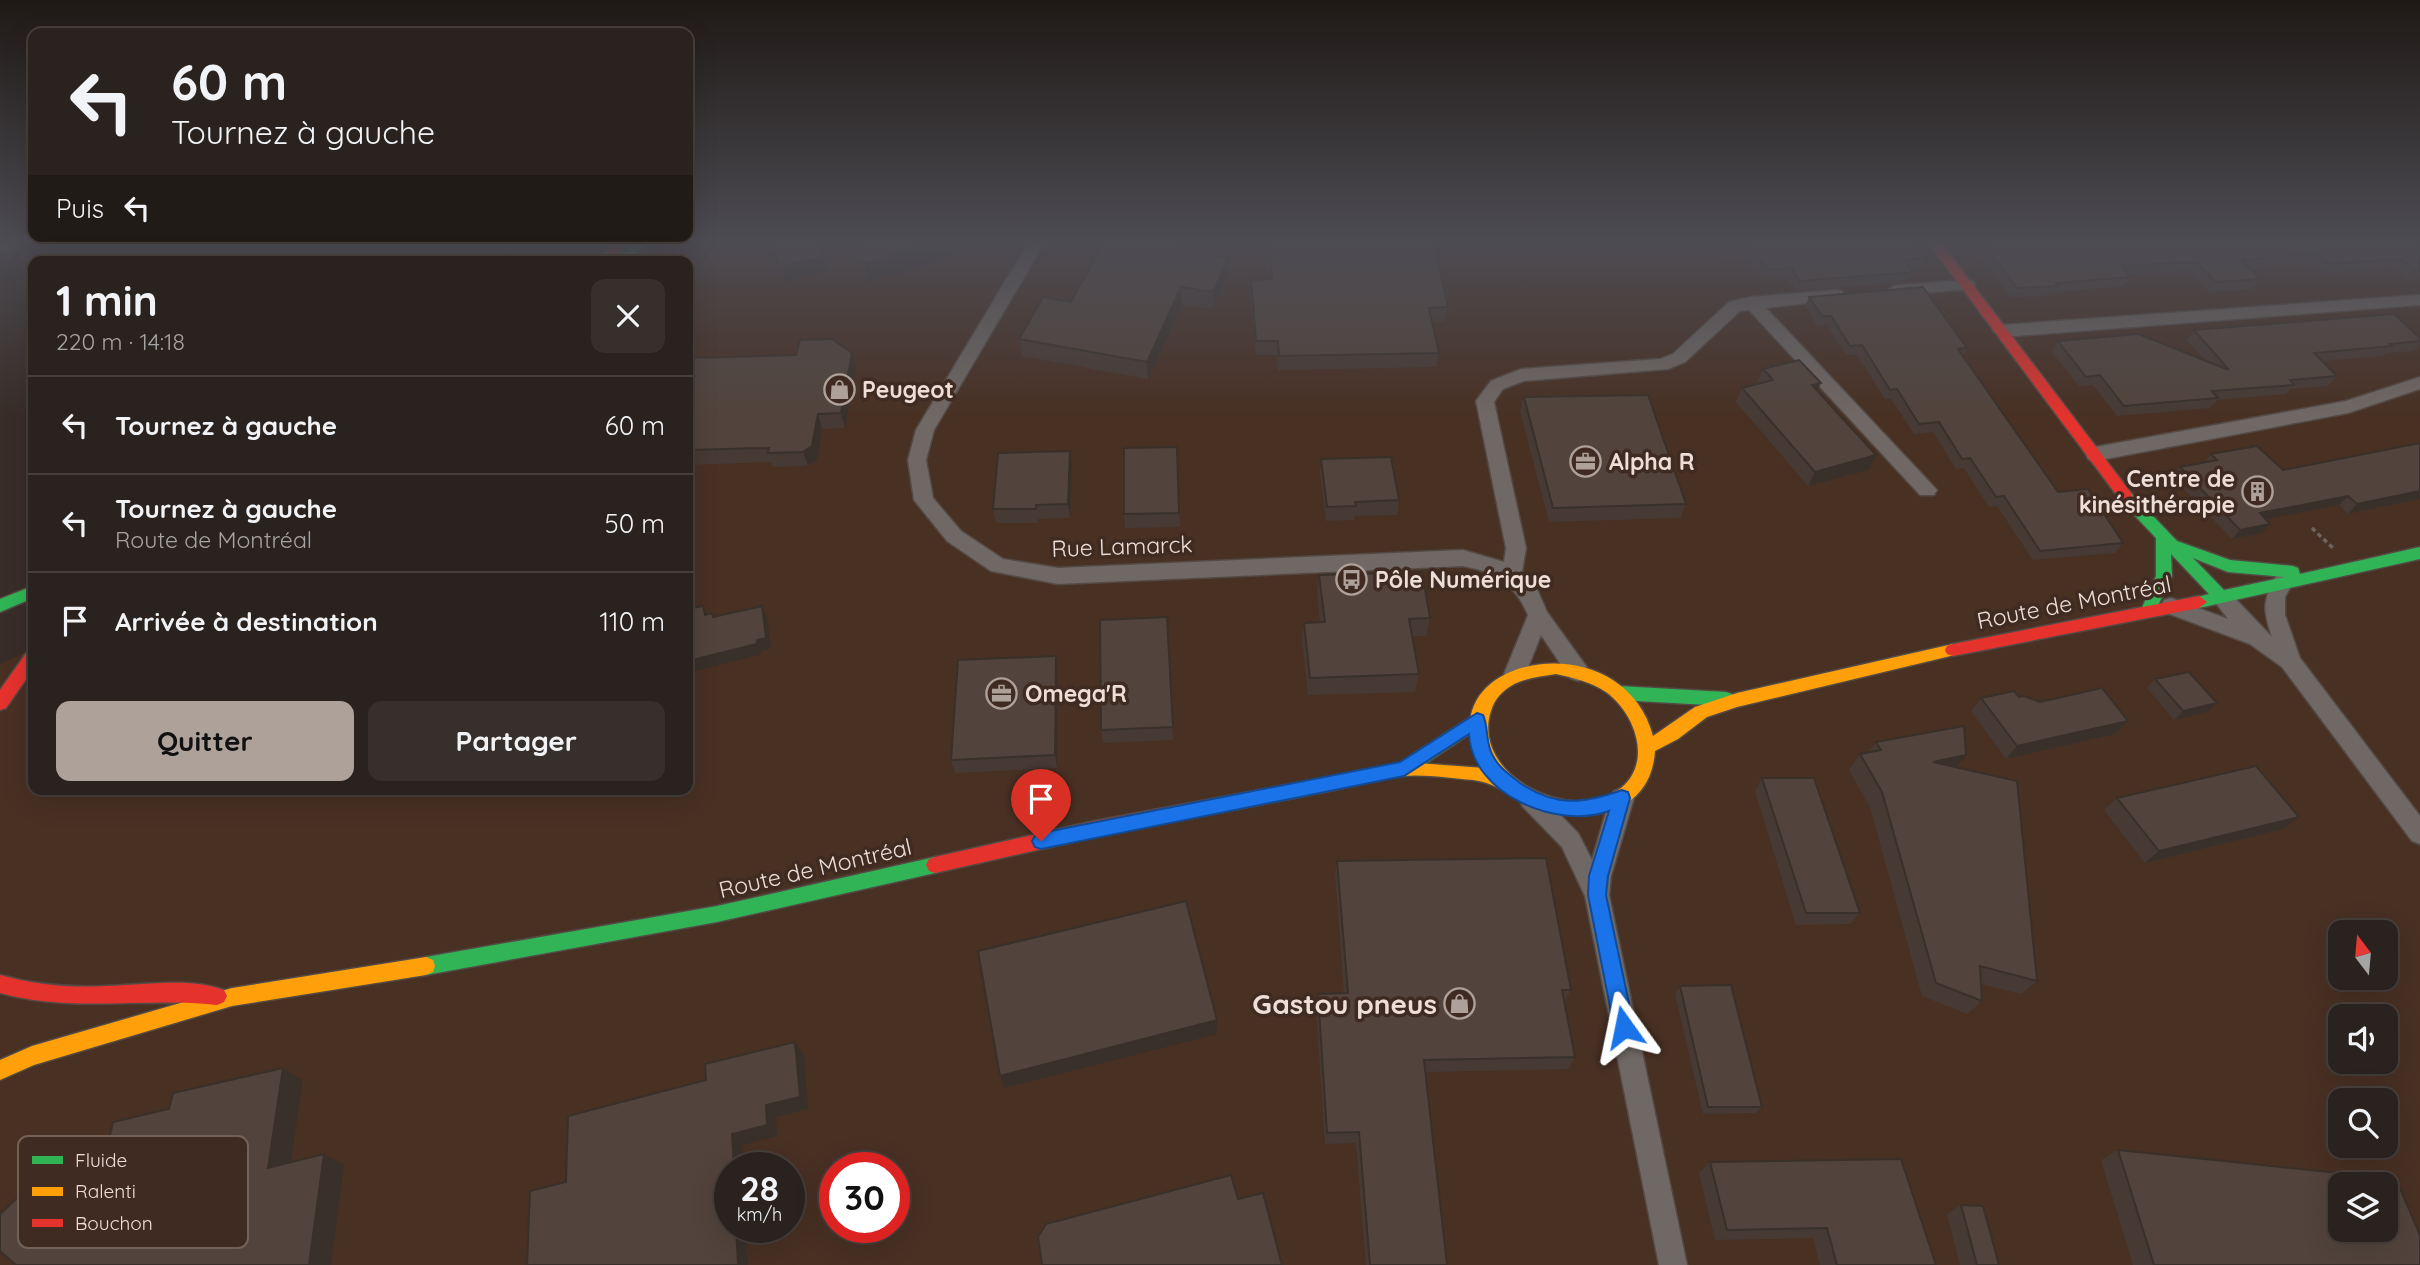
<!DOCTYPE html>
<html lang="fr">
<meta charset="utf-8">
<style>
body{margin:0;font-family:Quicksand,sans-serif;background:#362f2b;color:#f1f3f6;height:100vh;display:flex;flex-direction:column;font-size:26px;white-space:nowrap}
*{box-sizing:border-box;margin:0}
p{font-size:23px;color:#a5a4a4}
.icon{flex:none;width:38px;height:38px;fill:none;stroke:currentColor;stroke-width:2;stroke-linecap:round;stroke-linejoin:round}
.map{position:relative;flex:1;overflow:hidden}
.sheet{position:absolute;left:28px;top:256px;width:665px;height:539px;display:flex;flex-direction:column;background:#2a221e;border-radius:14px;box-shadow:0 7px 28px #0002,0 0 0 2px #463f3c}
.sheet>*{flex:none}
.top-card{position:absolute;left:28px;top:28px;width:665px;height:214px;border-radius:14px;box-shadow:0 7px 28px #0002,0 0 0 2px #463f3c;background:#2a221e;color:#f1f3f6;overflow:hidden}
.needle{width:46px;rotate:344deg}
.fabs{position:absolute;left:2328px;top:920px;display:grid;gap:14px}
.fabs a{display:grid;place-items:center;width:70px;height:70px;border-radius:14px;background:#2a221e;box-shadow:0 7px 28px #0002,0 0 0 2px #463f3c;font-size:35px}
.speed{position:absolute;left:714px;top:1152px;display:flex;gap:14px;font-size:35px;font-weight:700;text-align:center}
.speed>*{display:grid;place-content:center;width:91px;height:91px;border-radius:50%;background:#2a221e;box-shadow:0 7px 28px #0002,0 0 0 2px #463f3c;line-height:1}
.speed small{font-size:18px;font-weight:400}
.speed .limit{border:10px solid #d22;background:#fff;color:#111}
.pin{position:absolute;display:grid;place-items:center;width:60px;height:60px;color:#fff;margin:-72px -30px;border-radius:50% 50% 50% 0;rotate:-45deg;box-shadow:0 0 7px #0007}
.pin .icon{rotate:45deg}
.me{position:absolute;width:77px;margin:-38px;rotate:348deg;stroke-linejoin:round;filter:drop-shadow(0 0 5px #0008)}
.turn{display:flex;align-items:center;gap:24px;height:147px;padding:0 28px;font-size:32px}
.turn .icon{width:91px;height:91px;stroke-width:2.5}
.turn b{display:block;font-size:49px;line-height:60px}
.then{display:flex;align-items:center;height:66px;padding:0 28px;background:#0003;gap:14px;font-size:26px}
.round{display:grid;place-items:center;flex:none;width:74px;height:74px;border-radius:14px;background:#362f2b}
.summary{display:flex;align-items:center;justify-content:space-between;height:119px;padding:0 28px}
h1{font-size:42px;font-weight:700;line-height:52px}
.action{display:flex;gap:14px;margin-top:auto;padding:14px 28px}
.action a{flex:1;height:80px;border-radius:14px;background:#aea19a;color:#111;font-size:28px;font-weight:700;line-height:80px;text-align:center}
.action a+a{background:#362f2b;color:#f1f3f6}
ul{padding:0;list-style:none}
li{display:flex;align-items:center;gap:21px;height:98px;padding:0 28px;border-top:2px solid #463f3c}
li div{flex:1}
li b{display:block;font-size:26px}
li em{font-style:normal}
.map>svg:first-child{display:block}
.built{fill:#483023;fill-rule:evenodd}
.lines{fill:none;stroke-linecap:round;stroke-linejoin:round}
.lane-casing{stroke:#544a45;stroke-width:13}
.street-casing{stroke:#544a45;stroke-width:3}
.fast-casing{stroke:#544a45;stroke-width:3}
.slow-casing{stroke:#544a45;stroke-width:3}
.jam-casing{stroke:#544a45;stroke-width:3}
.path{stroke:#6d6561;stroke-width:3.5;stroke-dasharray:4.5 3.5;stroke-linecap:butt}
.lane{stroke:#706864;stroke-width:10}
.street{fill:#706864;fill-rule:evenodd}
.fast{fill:#30b455;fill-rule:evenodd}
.slow{fill:#ff9f0a;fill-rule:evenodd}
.jam{fill:#e5322d;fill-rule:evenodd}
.wall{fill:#473a34}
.shaded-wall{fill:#39302a}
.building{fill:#52443c;stroke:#39302a;stroke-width:2;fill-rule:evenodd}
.route{fill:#1a73e8;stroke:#114b97;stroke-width:2}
.labels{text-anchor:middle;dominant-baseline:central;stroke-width:7;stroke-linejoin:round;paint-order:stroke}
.poi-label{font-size:23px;font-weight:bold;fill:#eddfd8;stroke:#3f2b21;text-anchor:start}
.street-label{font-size:23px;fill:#eddfd8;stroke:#3f2b21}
.near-poi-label{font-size:28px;font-weight:bold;fill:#eddfd8;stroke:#3f2b21;text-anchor:end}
.key{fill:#3f2b21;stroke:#736158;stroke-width:2}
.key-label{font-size:19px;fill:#eddfd8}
</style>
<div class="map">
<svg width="2420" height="1265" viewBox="0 0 2420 1265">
<rect width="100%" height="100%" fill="#382d28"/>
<path class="built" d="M658,240H2420V1265H0V664L33,649V789H688V261H633ZM2340,933H2385V978H2340ZM2340,1017H2385V1062H2340ZM2340,1101H2385V1146H2340ZM730,1167H789V1227H730ZM835,1167H894V1227H835ZM2340,1185H2385V1230H2340Z"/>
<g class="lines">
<defs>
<path id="lane" d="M0,246L15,240"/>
<path id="street" d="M1030,240H1046L934,430L926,460L933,498L961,531L1003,559L1058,568L1463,550L1504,562L1506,548L1476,401L1491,381L1521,369L1660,359L1673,354L1729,302L1751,297L1836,290L1842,291L1844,295L1842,299L1766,308L1937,490L1934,495H1920L1749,310L1740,311L1685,362L1668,369L1524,381L1503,389L1494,402L1526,548L1522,572L1536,587L1547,612L1586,666L1589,672L1586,678L1578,681L1570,678L1541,635L1523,680L1515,683L1507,680L1504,674L1528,615C1515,584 1496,572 1463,566L1058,584L991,571L947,541L914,500L908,460L916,430Z
M1967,280L1973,281L1975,285L1973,289L1896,295L1888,290L1896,285Z
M2420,295V305L2002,337L1993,331L2002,325Z
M2420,377V389L2348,413L2095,461L2088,459L2086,454L2088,449L2095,447L2346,401Z
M2283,574L2290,576L2293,582L2285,597V615L2300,658L2420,816V844L2412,841L2282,667L2250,644L2164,612L2161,606L2164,600L2171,598L2228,619L2212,598L2215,592L2222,590L2229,592L2272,637C2263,610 2262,602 2276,576Z
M1622,788L1630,791L1634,798L1611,876L1609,895L1687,1265H1659L1585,896L1562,847L1523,807L1519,800L1523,793L1531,790L1539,793L1578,833L1592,860L1610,798L1614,791Z"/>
<path id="fast" d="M636,240H650L629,261H615Z
M2126,492L2131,493L2177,541L2230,560L2293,566L2298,568L2300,574L2420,547V559L2199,608L2194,606L2191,602L2194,598L2209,594L2171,554L2172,576L2154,614H2144L2141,610L2156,576V538L2121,501L2119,497L2121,493ZM2193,558L2228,572L2285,577L2224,590Z
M33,586V598L0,612V599Z
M1619,686L1726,692L1732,694L1734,699L1732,704L1726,706L1619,700L1613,698L1611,693L1613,688Z
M1477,713L1483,715L1485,720L1483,725L1410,774L1404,776L1398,774L1395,769L1398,764Z
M935,857L941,859L944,865L941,871L935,873L717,922L426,975L419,972L417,966L419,960L426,957L717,906Z"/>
<path id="slow" d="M1953,644L1959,646L1961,650L1959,654L1737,707L1707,717L1678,739L1655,751C1651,813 1591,824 1541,809C1515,801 1502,784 1473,780C1451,778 1425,774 1403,776C1377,779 1350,787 1324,792L1318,790L1315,785L1318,780L1324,778L1404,762L1484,768C1415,659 1621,615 1653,736L1695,707L1737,693ZM1556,674C1574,678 1591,682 1606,692C1635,713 1653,762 1621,788C1573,827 1470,775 1491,711C1495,697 1506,687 1519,682C1531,677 1544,676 1556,674Z
M426,957L433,960L435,966L433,972L426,975L232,1006L34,1065L0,1080V1060L32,1046L232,988Z"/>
<path id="jam" d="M619,240H632L611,261H598Z
M1926,240H1939L2131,493L2133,497L2131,501H2121Z
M2199,596L2207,602L2199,608L1953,656L1947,654L1945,650L1947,646L1953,644Z
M33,651V669L6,708L0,710V690L27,652Z
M1324,778L1330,780L1333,785L1330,790L1324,792L1095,837L935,873L929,871L926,865L929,859L935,857L1095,821Z
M0,975C36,985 69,988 106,986C141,985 191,977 224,990L227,996L224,1002L217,1005C144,997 72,1013 0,993Z"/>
</defs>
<use href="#lane" class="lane-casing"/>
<use href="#street" class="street-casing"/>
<use href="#fast" class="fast-casing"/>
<use href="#slow" class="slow-casing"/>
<use href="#jam" class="jam-casing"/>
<path class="path" d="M2312,528L2335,550"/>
<use href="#lane" class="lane"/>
<use href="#street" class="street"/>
<use href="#fast" class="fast"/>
<use href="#slow" class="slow"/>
<use href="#jam" class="jam"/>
</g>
<path class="wall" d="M766,240H816L824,256L828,270L785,282Z
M849,240H969L970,244L953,258L868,282Z
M1105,240H1195L1190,252L1227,275L1213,309L1182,305L1148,379L1022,356L1019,339L1071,302Z
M1267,240H1433L1448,307L1445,321L1432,322L1439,353L1436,367L1278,370L1277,355H1256L1250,294L1251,280L1270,279Z
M1646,240H1915L1927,258L1922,268H1910L1913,272L1908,282L1796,291L1787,278L1765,279L1744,258L1650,256Z
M2420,240V279L2406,280L2394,268L2321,274L2311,264L2249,268L2260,279L2253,289L2209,292L2190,272L2129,275L2131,277L2124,286L2055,292L2052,295L2011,298L1977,253L1982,243Z
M1809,297L1967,348L1963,356L2058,492L2123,543L2115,553L2033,560L1997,506L1989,507L1964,468L1956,469L1933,432L1914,434L1891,399H1885L1857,355H1846L1827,325L1817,326L1805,306Z
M2194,330L2420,338V344L2414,351L2386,353L2383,356L2322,361L2337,376L2328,386L2290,389L2286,394L2217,400L2210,408L2117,416L2093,385L2079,386L2051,351L2058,341L2205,360L2187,340Z
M688,358L856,368L845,428L822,429L817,460L808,466L773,467L771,462L688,465Z
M1763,369L1817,391L1876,455L1869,470L1808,486L1736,402L1742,388L1757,384V383Z
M1524,397L1686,504L1680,518L1549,522L1520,411Z
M2420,443V499L2348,514L2339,505L2266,519L2270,524L2262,533L2232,539L2172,477L2180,467L2204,463L2211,454L2283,470Z
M1177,447L1180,527L1125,528L1124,514Z
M1321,459L1399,500L1397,515L1354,516V520L1326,521L1320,473Z
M1072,465L1070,518L1038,519V523H996L993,509Z
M1319,575L1430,618L1426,636H1412L1419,674L1415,692L1308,695L1302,640L1304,623L1320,622L1317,593Z
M1167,617L1173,740L1103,743L1101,730Z
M1058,669L1057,768L955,773L951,760Z
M2155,679L2217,703L2207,712L2174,720L2147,688Z
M2019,697L2040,702L2128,721L2115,734L2006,759L1971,711L1981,698Z
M1876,742L1966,755L1955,767L2037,981L2021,994L1981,984L1982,1001L1967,1014L1922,996L1870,807L1849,770L1860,754L1868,753Z
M1762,778L1860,913L1850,924L1796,925L1755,791Z
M2117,798L2283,829L2145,863L2104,810Z
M1337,861L1571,990L1564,1002L1575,1057L1568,1069L1425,1072L1447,1265H1366L1356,1143L1325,1144L1316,1007L1318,994L1344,993L1335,875Z
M1680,986L1762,1107L1755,1113L1703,1114L1675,994Z
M2118,1150L2420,1265H2133L2101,1160Z
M1710,1162L1936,1265H1820L1813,1238L1715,1240L1699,1173Z
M1961,1205L1999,1265H1960L1947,1214Z"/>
<path class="shaded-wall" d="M947,240H969L970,244L953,258L868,282L864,263Z
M1187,240H1195L1182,267V250Z
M824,256L828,270L785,282L780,267Z
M1228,258L1227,275L1213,309V292Z
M1181,287L1182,305L1148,379L1147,362Z
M852,353L856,368L845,428L841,413Z
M1821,383L1814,397L1812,385Z
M818,414L822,429L817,460L808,466L803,452Z
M1070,451L1072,465L1070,518L1068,504Z
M1876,455L1869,470L1808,486L1815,472Z
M2420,491V499L2348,514L2357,504Z
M2348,496L2339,505L2251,522L2260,513Z
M2270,524L2262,533L2232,539L2240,530Z
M762,606L767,617L771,648L762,651V654L688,673V661L757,640Z
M1056,656L1058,669L1057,768L1055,755Z
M2217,703L2207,712L2174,720L2183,711Z
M2128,721L2115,734L2006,759L2017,746Z
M1966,755L1953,770L1933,762Z
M2299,817L2283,829L2145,863L2159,851Z
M1217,1020V1034L1004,1088L1000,1076Z
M795,1042L804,1055L808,1109L776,1117L777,1136L742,1145L743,1167H734L732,1134L766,1105Z
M283,1068L303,1080L288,1179L268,1168Z
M324,1154L344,1165L331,1265H309Z
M736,1227H746L748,1265H738Z"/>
<path class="building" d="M768,240H816L824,256L780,267Z
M852,240H947L864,263Z
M1105,240H1187L1182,250L1228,258L1213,292L1181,287L1147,362L1019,339L1043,297L1071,302Z
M1269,240H1433L1448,307L1429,308L1439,353L1279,356L1278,341H1256L1251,280L1272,279Z
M1652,240H1915L1927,258L1904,260L1913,272L1800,281L1791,268L1769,270L1747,248L1653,246Z
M2022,240H2420V270H2415L2402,259L2329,264L2319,254L2241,260L2260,279L2216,282L2197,262L2121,266L2131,277L2056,283L2058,286L2017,288L1982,243Z
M1923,287L1967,348L1958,349L2058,492L2088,489L2123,543L2040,551L2004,496L1996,497L1970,458L1962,459L1939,422L1919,424L1897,389L1890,390L1862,345L1850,346L1831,316H1822L1809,297Z
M2394,314L2420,338V341L2390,344L2392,346L2314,353L2337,376L2290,380L2294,385L2212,391L2218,398L2124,406L2100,375L2086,377L2058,341L2138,334L2229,370L2194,330Z
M832,339L852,353L841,413L818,414L812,446L803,452L768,453L769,448L688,450V358L796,355L800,340Z
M1799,360L1821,383L1812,385L1876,455L1815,472L1742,388L1773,380L1763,369Z
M1648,395L1686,504L1553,508L1524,397Z
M2420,443V491L2357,504L2348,496L2260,513L2270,524L2240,530L2180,467L2217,460L2211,454L2257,446L2283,470Z
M1177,447L1179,513L1124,514V448Z
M1070,451L1068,504L1036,505V509H993L998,453Z
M1391,457L1399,500L1355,502L1356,506L1327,507L1321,459Z
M1422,572L1430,618L1409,619L1419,674L1310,678L1304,623L1325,622L1319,575Z
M703,606L705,615L712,613L713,617L762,606L766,638L757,640V644L688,661V609Z
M1167,617L1173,727L1101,730L1100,620Z
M1056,656L1055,755L951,760L958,660Z
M2189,672L2217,703L2183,711L2155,679Z
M2102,688L2128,721L2017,746L1981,698L2014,691L2019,697L2024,696L2040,702Z
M1964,726L1966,755L1933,762L2017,781L2037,981L1980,966L1982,1001L1936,983L1882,792L1860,754L1881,750L1876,742Z
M2256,766L2299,817L2159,851L2117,798Z
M1762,778H1814L1860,913H1806Z
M1546,858L1571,990H1562L1575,1057L1424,1060L1447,1265H1370L1359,1132L1327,1133L1318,994L1348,993L1337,861Z
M1186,901L1217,1020L1000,1076L978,951Z
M1731,985L1762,1107H1708L1680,986Z
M795,1042L800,1097L766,1105L767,1125L732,1134L734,1167H730V1227H736L738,1265H527L530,1191L566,1182L568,1116L706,1080L705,1064Z
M283,1068L268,1168L324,1154L309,1265H16L0,1251V1214L46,1171L51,1154L109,1140L113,1122L169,1109L173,1093Z
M2118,1150L2396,1179L2420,1235V1265H2154ZM2340,1185H2385V1230H2340Z
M1901,1159L1936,1265H1837L1827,1228L1727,1230L1710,1162Z
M1231,1175L1238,1199L1263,1193L1282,1265H1042L1038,1237L1046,1224Z
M1961,1205L1983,1206L1999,1265H1977Z"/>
<linearGradient id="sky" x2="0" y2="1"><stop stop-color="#1f1916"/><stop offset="0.58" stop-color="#4d4c53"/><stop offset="1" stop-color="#4d4c53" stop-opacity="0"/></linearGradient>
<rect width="2420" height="417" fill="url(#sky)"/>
<path class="route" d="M1477,713L1483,715C1489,728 1485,743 1493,756C1499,768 1510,775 1520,783C1556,807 1583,804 1622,790L1628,792L1630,798L1608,876L1606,895L1634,1027L1631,1034L1624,1037L1617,1034L1614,1027L1588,895L1589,876L1609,811C1558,830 1472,795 1469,734L1404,776L1041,849L1035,847L1032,841L1035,836L1041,833L1400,762Z"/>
<defs>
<symbol id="shop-ring" viewBox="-11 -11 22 22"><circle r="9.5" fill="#3f2b21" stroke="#aea19a" stroke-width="1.5"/><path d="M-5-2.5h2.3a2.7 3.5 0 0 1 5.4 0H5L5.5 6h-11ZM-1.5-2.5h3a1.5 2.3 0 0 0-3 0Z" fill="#aea19a"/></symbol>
<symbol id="office-ring" viewBox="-11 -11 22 22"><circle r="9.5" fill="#3f2b21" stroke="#aea19a" stroke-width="1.5"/><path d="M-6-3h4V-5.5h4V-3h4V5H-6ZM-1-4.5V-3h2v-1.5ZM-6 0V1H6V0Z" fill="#aea19a"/></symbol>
<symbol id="building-ring" viewBox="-11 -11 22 22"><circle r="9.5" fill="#3f2b21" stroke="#aea19a" stroke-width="1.5"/><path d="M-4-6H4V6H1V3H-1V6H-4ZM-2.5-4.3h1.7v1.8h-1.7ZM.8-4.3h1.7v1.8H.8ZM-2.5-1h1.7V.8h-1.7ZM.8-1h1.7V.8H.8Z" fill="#aea19a"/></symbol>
<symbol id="bus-ring" viewBox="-11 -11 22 22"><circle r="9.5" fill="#3f2b21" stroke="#aea19a" stroke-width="1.5"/><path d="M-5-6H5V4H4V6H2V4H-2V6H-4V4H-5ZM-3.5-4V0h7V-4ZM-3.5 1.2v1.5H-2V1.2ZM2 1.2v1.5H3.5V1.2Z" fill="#aea19a"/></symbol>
</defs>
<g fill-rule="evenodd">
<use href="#shop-ring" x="822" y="372" width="35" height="35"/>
<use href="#office-ring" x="1568" y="444" width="35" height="35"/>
<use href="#building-ring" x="2240" y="474" width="35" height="35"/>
<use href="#bus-ring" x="1334" y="562" width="35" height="35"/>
<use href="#office-ring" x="984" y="676" width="35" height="35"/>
<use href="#shop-ring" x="1442" y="986" width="35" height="35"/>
</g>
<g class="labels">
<g class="poi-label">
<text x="862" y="389">Peugeot</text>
<text x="1609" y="461">Alpha R</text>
<text x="2235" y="478" text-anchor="end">Centre de<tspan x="2235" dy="26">kinésithérapie</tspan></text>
<text x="1375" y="579">Pôle Numérique</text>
<text x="1025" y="693">Omega'R</text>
</g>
<g class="street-label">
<text transform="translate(1122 546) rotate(-2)">Rue Lamarck</text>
<text transform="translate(2074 602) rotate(-11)">Route de Montréal</text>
<text transform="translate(815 868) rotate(-13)">Route de Montréal</text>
</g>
<g class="near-poi-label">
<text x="1437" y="1003">Gastou pneus</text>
</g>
</g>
<rect x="18" y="1136" width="230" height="112" rx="10" class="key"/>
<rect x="32" y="1156" width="31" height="8" fill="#30b455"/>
<rect x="32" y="1187" width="31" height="9" fill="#ff9f0a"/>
<rect x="32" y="1219" width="31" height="8" fill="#e5322d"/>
<g class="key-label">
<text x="75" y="1167">Fluide</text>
<text x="75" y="1198">Ralenti</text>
<text x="75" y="1230">Bouchon</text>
</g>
</svg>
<div class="fabs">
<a><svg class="needle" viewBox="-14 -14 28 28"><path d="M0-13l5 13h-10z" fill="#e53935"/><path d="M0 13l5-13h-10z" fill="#a5a4a4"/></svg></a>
<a><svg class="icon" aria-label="sound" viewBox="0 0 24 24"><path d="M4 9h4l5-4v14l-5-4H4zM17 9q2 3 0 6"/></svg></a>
<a><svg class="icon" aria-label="search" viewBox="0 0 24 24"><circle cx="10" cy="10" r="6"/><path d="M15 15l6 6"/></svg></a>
<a><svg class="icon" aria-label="layers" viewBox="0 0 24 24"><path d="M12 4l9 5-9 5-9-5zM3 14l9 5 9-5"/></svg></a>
</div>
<div class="speed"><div>28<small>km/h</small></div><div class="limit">30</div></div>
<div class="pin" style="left:1041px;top:841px;background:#d93025"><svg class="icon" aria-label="arrive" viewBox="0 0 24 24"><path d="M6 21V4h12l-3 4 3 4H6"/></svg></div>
<svg class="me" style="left:1624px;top:1027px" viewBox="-20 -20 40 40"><path d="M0-17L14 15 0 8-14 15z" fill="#1a73e8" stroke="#fff" stroke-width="4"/></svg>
<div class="top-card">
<div class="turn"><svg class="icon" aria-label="left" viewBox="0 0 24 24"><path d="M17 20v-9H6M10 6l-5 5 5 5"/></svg><div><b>60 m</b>Tournez à gauche</div></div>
<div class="then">Puis<svg class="icon" aria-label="left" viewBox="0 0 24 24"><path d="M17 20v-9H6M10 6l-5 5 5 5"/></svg></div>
</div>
<section class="sheet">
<div class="summary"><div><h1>1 min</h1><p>220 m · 14:18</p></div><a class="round"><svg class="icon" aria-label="close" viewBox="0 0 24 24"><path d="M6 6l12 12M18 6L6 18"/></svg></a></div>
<ul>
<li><svg class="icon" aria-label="left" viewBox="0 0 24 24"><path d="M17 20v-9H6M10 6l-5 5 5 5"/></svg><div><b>Tournez à gauche</b></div><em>60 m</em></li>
<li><svg class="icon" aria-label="left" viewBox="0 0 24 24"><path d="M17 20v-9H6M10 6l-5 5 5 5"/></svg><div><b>Tournez à gauche</b><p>Route de Montréal</p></div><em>50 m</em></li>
<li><svg class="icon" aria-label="arrive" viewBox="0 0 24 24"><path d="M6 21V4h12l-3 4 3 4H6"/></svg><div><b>Arrivée à destination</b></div><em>110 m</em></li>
</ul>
<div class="action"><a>Quitter</a><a>Partager</a></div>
</section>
</div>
